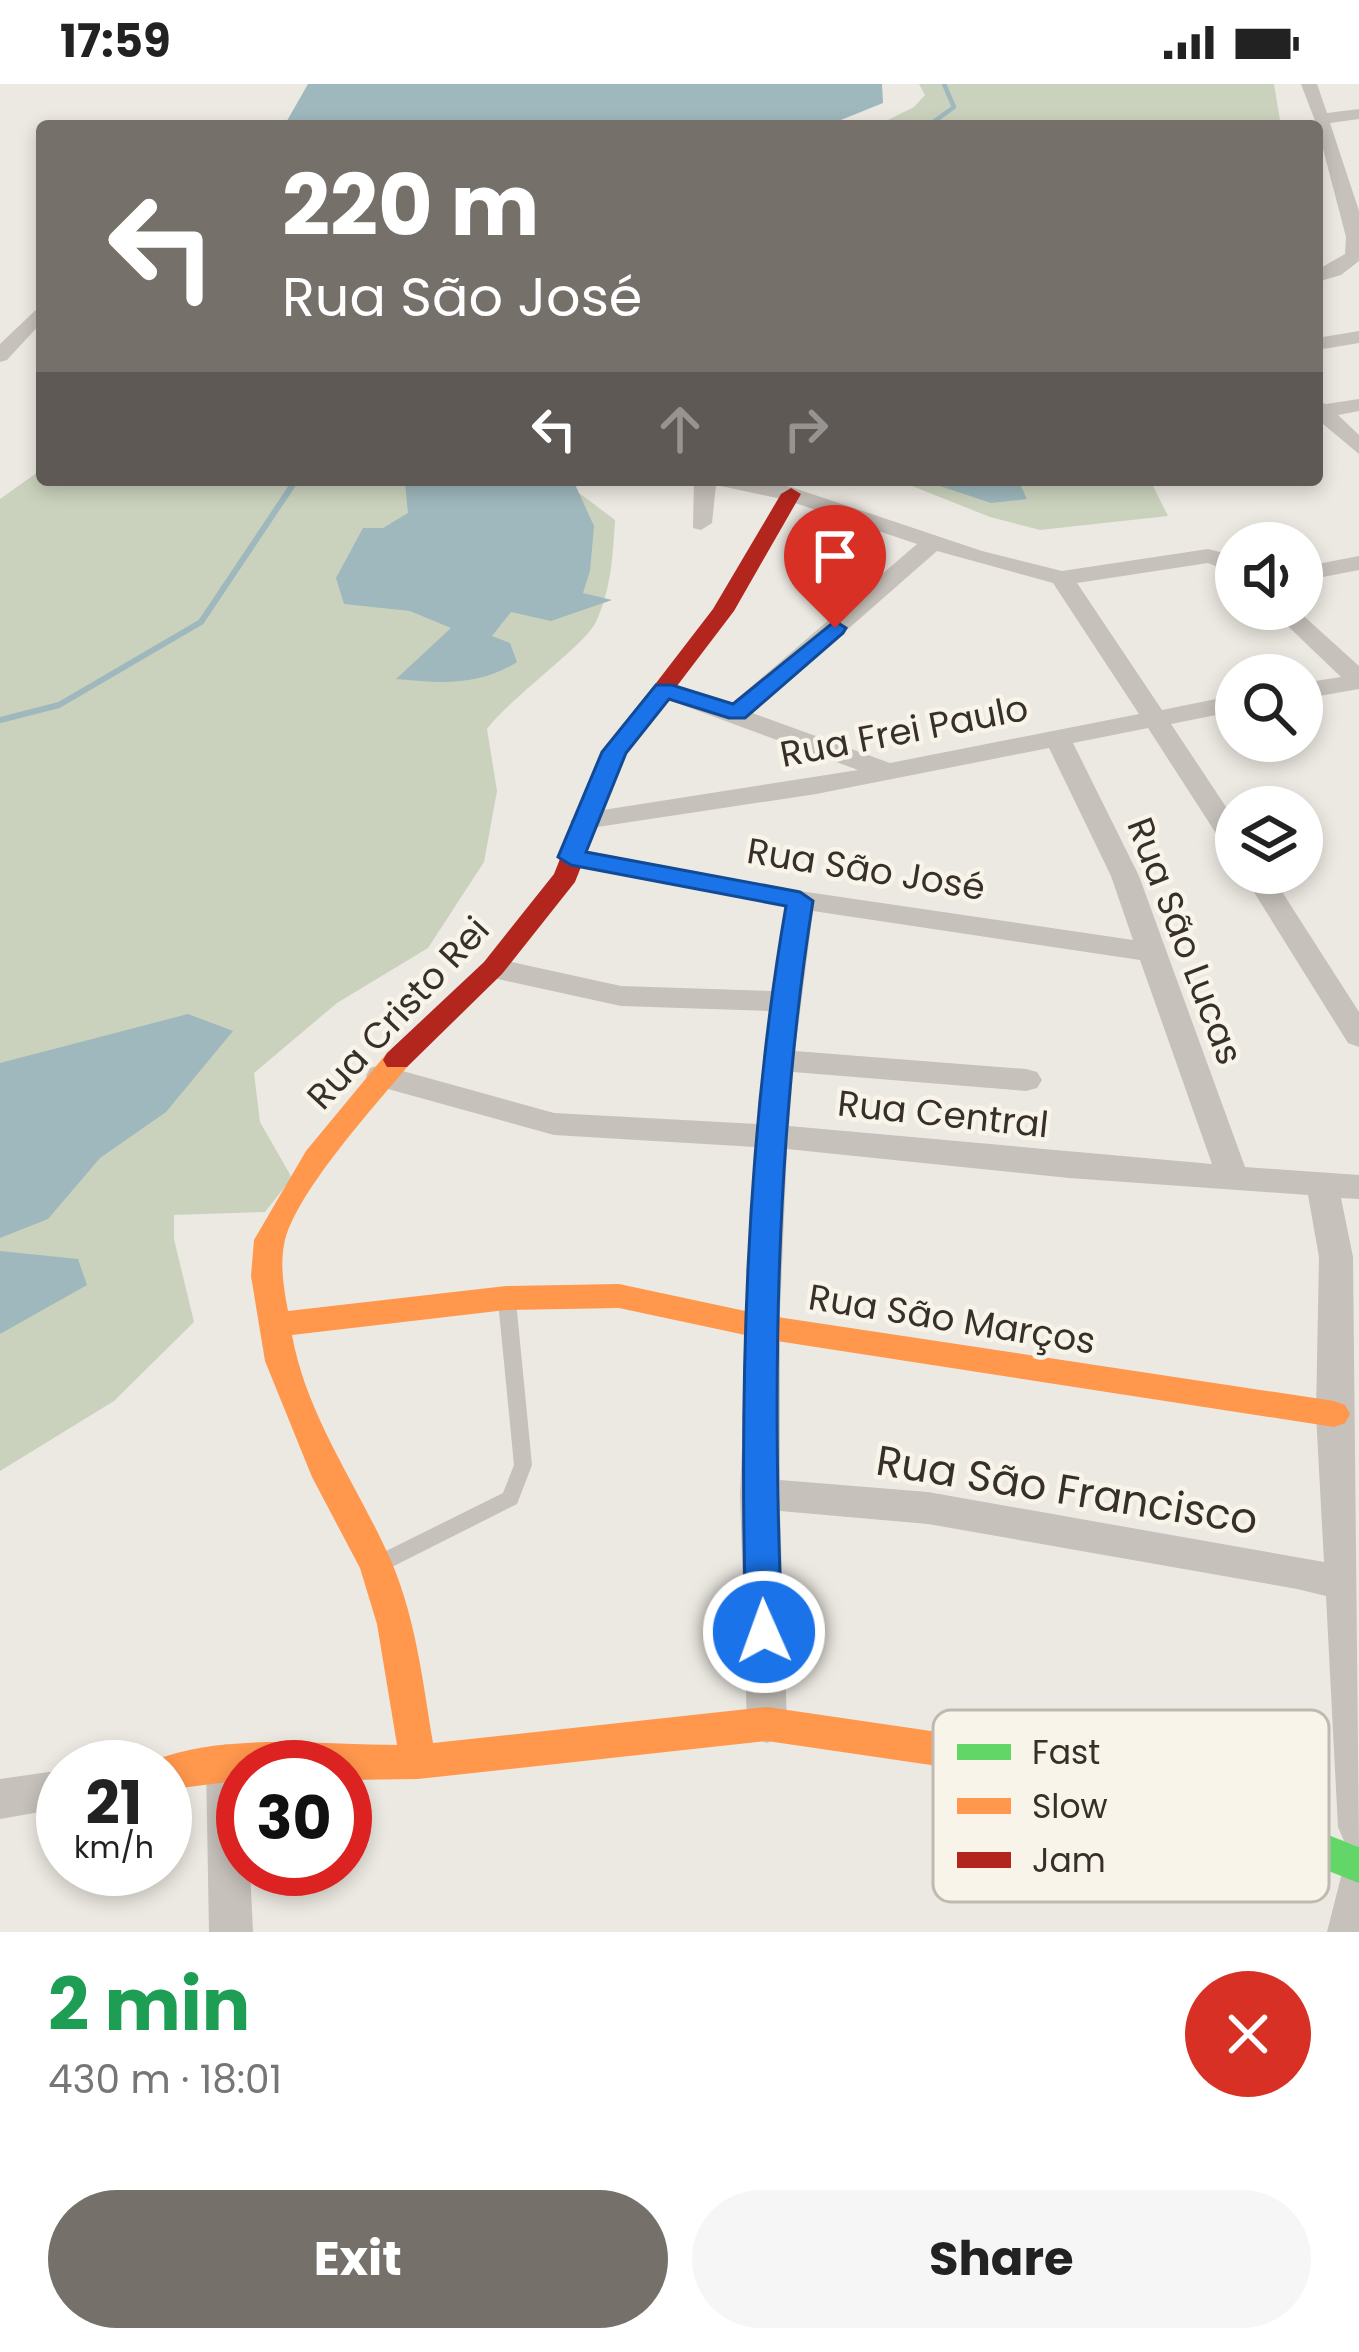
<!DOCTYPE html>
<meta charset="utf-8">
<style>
body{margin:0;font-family:Poppins,sans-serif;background:#f6f6f6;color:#222;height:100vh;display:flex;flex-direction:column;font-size:45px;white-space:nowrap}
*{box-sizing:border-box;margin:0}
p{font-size:39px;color:#767676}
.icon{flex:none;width:66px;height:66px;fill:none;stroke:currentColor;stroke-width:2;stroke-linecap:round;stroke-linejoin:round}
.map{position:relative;height:1848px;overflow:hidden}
.drawer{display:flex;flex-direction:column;background:#fff;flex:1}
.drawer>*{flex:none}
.guide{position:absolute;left:36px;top:36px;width:1287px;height:366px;border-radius:12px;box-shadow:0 6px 18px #0003;background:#76706a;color:#fff;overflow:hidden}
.fabs{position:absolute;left:1215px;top:438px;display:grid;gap:24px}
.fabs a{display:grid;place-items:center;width:108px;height:108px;border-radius:50%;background:#fff;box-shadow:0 6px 18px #0003;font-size:60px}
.speed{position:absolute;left:36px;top:1656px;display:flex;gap:24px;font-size:60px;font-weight:700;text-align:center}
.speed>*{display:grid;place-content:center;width:156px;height:156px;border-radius:50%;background:#fff;box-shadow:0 6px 18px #0003;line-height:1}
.speed small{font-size:30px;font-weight:400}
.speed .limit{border:18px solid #d22;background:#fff;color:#111}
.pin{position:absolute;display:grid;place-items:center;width:102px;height:102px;color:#fff;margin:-123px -51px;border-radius:50% 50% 50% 0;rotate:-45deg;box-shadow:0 0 12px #0007}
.pin .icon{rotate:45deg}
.me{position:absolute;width:132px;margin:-66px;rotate:358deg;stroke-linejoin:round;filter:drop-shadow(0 0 9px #0008)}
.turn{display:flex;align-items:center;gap:42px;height:252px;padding:0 48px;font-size:54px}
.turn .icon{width:156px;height:156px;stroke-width:2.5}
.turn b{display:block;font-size:84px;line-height:102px}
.lanes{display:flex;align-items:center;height:114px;padding:0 48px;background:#0003;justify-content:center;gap:60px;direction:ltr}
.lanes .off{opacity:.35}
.round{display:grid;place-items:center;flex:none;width:126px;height:126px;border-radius:63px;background:#f6f6f6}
.headline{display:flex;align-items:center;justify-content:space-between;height:204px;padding:0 48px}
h1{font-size:72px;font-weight:700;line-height:90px;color:#1e9e55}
.cta{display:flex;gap:24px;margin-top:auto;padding:24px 48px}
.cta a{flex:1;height:138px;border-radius:72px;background:#76706a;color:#fff;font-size:48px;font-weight:700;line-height:138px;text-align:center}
.cta a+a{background:#f6f6f6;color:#222}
.status{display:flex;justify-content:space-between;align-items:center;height:84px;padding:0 60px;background:#fff;direction:ltr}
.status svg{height:33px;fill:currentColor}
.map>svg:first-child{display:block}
.green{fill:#cad2bd}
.water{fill:#9eb8bd}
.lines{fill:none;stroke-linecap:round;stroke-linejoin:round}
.stream-far1{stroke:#9eb8bd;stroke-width:4.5}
.stream{stroke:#9eb8bd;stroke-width:6}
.lane{fill:#c6c1ba;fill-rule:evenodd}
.street{fill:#c6c1ba;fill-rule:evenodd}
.fast{fill:#63d668;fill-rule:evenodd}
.slow{fill:#ff974d;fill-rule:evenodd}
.jam{fill:#b3261e;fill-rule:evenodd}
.route{fill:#1a73e8;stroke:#114b97;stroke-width:3}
.labels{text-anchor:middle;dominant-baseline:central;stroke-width:9;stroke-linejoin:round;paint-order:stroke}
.street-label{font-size:36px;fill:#372f29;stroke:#f9f4e9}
.near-street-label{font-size:42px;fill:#372f29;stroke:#f9f4e9}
.key{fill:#f9f4e9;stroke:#bfb9af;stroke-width:3}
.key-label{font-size:33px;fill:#372f29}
</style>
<div class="status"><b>17:59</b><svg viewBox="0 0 49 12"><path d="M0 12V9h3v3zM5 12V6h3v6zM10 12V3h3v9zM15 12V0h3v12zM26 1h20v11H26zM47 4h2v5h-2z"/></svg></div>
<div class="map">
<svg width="1359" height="1848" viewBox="0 0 1359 1848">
<rect width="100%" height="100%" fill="#ece9e2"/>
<path class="green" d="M919,0H1274L1281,42H876L914,23L925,11Z
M42,385V396H562L615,436C613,471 611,506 596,538C584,562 511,613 487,645L497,707L484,778L428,864L337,919L254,989L260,1038L292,1094L265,1128L174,1131V1155L194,1238L114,1317L0,1387V415Z
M897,396H1150L1168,432L1040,446L990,433Z"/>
<path class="water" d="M308,0H882L883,19L826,42H284Z
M411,396H573L594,442L590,487L583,509L612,516L551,537L511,528L492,552L510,559L517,578C477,603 441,599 396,595L451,544L410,527L344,520L336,494L363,444H383L408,429L405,399Z
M922,396H1018L1027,415L991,419Z
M188,930L233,947L166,1028L100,1074L48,1135L0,1154V979Z
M0,1167L78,1175L87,1201L0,1250Z"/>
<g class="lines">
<path class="stream-far1" d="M918,42L932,39L954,23L944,0"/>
<path class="stream" d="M0,636L59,621L201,538L296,396"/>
<path class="lane" d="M507,1210L513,1212L516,1217L532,1381L517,1420L386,1486L379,1488L372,1486L369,1480L372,1474L503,1409L514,1381L498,1217L501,1212Z"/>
<path class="street" d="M1301,0H1317L1327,29L1359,25V35L1330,39L1359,127V177L1341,191L1317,198V186L1345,170L1346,153L1317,42Z
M42,220V238L7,276L0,278V260Z
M1359,247V259L1317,266V254Z
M1359,315V327L1338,331L1359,351V370L1317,335V317L1326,320Z
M694,396H756L791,403L982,467L1062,487L1208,465L1236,472V490L1208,479L1077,499L1162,626L1236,611V627L1171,640L1236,738V768L1226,765L1148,644L1073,659L1139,792L1245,1083L1359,1091V1115L1341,1114L1353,1173L1359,1763L1344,1757L1338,1743L1326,1512L1297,1505L928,1440L780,1427L787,1640L781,1653L767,1659L753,1653L747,1640L740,1410L755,1063L554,1051L370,1000L366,992L370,984L381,981L554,1029L757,1040L769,927L621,922L493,894L478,884L493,874L621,902L772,907L785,822L561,779L557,773L571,764L800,807L1133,856L1111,792L1049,664L816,710L584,745L574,743L570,737L584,729L858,686L655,611L651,606L664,598L730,621L917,460L786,416L716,401L712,439L701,446L693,444ZM937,467L1053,499L1139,630L890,679L752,629ZM813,827L1140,876L1212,1080L789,1042L793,988L1026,1007L1037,1004L1042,996L1037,988L1026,985L795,967ZM787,1065L1069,1094L1308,1111L1319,1173L1316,1330L1324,1478L928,1408L780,1396V1227Z
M1359,472V486L1302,497V483Z
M1270,525H1296L1359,582V605L1302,615V599L1341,593Z
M1242,789H1270L1359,928V963L1348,959Z
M226,1660L240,1666L246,1679L243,1785H250L253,1848H209L206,1679L212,1666Z
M63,1686V1724L0,1735V1695Z
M1359,1775V1848H1327L1344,1781Z"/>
<path class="fast" d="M1184,1695L1359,1763V1799L1171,1725L1165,1713L1171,1701Z"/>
<path class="slow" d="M397,966L407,969L411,976L407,983C374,1023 292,1113 284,1161C280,1184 284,1205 288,1227L506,1202L619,1200L764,1231L1334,1317L1345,1321L1350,1330L1345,1339L1334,1343L764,1255L619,1224L506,1226L292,1251C307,1334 359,1403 392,1479C416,1536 423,1599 433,1659L767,1623L1040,1663L1184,1695L1197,1701L1203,1713L1197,1725L1184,1731L1040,1697L767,1657L418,1695L345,1696V1683H243V1696L165,1706V1683H149L152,1677C226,1648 319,1661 397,1661L377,1540L360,1484L312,1393L265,1277L251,1192L254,1156L306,1067L387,969Z"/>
<path class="jam" d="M791,404L801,410L734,527L626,669L575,798L502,890L407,983H387L383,976L387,969L484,878L554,790L603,668L713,525L781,410Z"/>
</g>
<path class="route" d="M835,537L846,544L843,549L745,634H729L669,615L626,669L586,768L800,808L813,817C775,1056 772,1305 782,1548L776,1559L764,1563L751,1559L746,1548C739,1309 745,1058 786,822L571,781L558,773L602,668L656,601H672L733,620Z"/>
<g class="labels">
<g class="street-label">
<text transform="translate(904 647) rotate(-11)">Rua Frei Paulo</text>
<text transform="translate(866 785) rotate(9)">Rua São José</text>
<text transform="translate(1185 857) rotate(69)">Rua São Lucas</text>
<text transform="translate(398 929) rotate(-47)">Rua Cristo Rei</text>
<text transform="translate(943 1030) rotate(6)">Rua Central</text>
<text transform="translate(952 1235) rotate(9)">Rua São Marços</text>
</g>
<g class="near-street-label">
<text transform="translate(1067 1406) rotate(9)">Rua São Francisco</text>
</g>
</g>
<rect x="933" y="1626" width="396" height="192" rx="18" class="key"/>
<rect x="957" y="1660" width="54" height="16" fill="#63d668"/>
<rect x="957" y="1714" width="54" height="16" fill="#ff974d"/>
<rect x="957" y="1768" width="54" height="16" fill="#b3261e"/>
<g class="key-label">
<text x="1032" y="1680">Fast</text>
<text x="1032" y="1734">Slow</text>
<text x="1032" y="1788">Jam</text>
</g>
</svg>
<div class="fabs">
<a><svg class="icon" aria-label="sound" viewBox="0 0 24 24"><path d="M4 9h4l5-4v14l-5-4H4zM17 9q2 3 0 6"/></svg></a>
<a><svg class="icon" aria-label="search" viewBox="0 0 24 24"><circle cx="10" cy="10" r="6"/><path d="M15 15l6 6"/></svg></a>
<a><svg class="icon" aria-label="layers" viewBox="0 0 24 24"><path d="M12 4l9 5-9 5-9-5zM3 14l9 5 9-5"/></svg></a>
</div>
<div class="speed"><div>21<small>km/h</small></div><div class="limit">30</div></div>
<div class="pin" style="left:835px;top:544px;background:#d93025"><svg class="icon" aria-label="arrive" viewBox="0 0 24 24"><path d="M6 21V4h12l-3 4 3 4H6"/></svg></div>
<svg class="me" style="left:764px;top:1548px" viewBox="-20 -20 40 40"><circle r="17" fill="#1a73e8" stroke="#fff" stroke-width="3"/><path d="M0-11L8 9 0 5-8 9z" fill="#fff"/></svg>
<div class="guide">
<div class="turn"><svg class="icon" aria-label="left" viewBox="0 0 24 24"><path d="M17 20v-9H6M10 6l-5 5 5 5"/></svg><div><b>220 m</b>Rua São José</div></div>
<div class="lanes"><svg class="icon" aria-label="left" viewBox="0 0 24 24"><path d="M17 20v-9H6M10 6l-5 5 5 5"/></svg><svg class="icon off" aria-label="ahead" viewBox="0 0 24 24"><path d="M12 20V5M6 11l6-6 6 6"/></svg><svg class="icon off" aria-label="right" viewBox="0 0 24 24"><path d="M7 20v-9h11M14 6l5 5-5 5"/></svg></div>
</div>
</div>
<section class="drawer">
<div class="headline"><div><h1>2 min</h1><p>430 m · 18:01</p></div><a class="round" style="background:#d93025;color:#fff"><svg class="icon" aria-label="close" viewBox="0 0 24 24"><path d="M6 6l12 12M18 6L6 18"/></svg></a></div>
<div class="cta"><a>Exit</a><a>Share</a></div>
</section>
